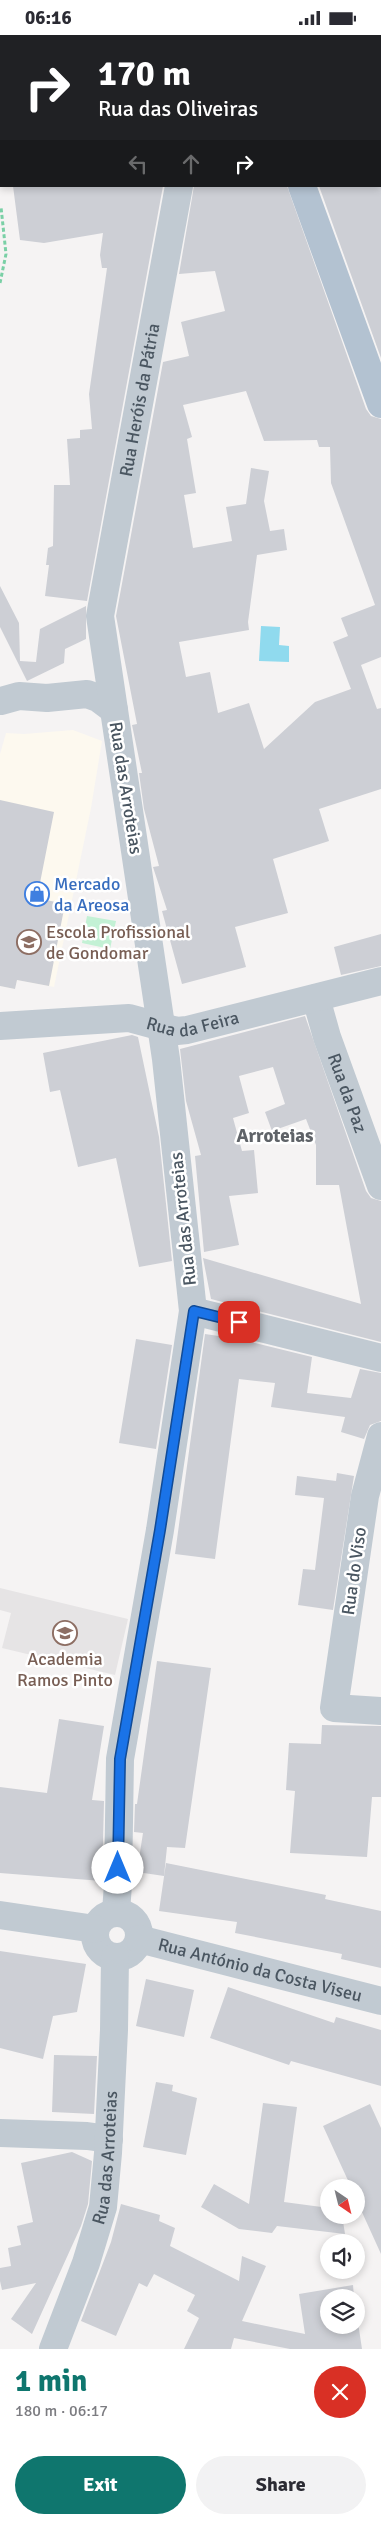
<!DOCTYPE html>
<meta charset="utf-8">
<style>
body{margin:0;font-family:Signika,sans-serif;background:#f2f2f3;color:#2b2b33;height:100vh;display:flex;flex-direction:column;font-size:19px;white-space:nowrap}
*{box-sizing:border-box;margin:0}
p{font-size:16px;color:#7c7c81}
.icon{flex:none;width:28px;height:28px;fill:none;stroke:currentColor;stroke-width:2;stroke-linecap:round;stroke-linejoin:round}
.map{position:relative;height:2314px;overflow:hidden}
.drawer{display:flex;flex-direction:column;background:#fff;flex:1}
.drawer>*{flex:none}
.guide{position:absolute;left:0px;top:0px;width:381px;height:152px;box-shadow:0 2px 8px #0003;background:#202124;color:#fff;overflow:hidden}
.needle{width:32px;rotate:145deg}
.tools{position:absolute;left:320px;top:2144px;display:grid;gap:10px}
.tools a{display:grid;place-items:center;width:45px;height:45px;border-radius:50%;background:#fff;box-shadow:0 2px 8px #0003;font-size:25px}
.pin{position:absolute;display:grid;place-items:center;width:42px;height:42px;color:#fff;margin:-21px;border-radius:10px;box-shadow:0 2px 8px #0006}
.me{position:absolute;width:55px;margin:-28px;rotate:0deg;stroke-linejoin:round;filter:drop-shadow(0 0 4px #0008)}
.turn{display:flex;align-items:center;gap:18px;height:105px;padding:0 15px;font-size:22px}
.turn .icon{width:65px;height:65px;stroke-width:2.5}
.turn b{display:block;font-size:35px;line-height:42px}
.lanes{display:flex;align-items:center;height:48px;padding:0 15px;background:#0003;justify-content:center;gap:25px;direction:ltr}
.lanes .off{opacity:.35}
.round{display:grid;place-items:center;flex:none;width:52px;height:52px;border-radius:26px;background:#f2f2f3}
.summary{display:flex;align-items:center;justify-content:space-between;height:85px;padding:0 15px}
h1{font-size:30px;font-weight:700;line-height:38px;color:#0f766e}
.button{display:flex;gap:10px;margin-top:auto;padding:10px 15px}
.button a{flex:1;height:58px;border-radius:30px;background:#0f766e;color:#fff;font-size:20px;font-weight:700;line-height:58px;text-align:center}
.button a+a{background:#f2f2f3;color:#2b2b33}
.status{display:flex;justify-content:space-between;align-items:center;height:35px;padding:0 25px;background:#fff;direction:ltr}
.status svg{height:14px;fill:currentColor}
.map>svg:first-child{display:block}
.commercial{fill:#fdf9ef}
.education{fill:#e6e4e5}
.green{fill:#c3f1d5}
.water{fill:#90daee}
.building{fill:#cdcfd5;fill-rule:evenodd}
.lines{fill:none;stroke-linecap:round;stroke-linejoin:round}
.path{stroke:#7ad0a6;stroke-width:3;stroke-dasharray:4 2.5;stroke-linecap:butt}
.minor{stroke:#c1cad2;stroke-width:28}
.major{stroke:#b3c2d1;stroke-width:28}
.route-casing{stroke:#114b97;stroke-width:12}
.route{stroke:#1a73e8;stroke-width:9}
.labels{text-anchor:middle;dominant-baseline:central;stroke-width:5;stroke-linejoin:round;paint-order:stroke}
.street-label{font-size:18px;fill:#4a5661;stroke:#fff}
.shop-label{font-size:18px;fill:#366cbe;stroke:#fff;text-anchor:start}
.education-label{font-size:18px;fill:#785e54;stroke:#fff;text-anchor:start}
.neighbourhood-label{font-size:19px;font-weight:bold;fill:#5f6368;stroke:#fff}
</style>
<div class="status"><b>06:16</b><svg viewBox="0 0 49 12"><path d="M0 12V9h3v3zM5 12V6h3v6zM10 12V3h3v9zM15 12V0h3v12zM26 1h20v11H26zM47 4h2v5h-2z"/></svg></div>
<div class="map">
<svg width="381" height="2314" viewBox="0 0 381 2314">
<rect width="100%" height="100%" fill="#f5f3f3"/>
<path class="commercial" d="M73,695L102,706L91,773L54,952L17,945L15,954L0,951V719L6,698L24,699Z"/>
<path class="education" d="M0,1553L128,1584L115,1640L2,1613L11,1578L0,1575Z"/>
<path class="green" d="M87,881L116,886L110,914L82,908Z"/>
<path class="water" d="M261,591L280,592L279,610L289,611V627L259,626Z"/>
<path class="building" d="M13,151H163L87,566L45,561L49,530H46L48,513L53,511L54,450H70L67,404L80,403V395L92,394L89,359L107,233H102L100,220L103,198L44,208L20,205Z
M194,151H287L366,374L371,381L381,384V622L361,630L377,674L381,673V754L319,774L329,806L273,824L288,878L235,892L246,932L182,949L162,876L167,875L153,832L159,831L144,774L139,738H142L132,690L137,689L116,581L163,327L189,321L181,287L225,276L215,236L179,239ZM246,356L264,406L317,405L319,412H330L331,448L375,570L341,583L348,601L333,607L351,654L315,667L264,714L249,668L218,678L210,637L186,642L179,607L249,595L248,587L257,520L287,515L284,494L270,496L264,466L269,436L251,433L246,469L226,472L232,506L193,513L184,460L196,458L187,404L192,402L183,370Z
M319,151H381V323Z
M0,551L19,588L20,626L36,627L40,594L86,571V604L65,614L64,628L27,646L0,592Z
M0,765L54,777L37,863L65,869L49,951L17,945L15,954L0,951Z
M381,899V931L341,940L334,912Z
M305,981L366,1156L371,1163L381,1166V1307L211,1264L203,1223L361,1269L339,1150H316V1110L306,1084L272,1096L265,1077L285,1069L273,1032L239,1041L249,1078L233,1083L242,1116L254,1115L258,1158L229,1161L239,1210L204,1217L195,1121L201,1120L186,1066L180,1014Z
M132,1000L138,1002L159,1102L172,1226L139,1232L116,1123L78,1132L60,1055L50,1057L43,1018Z
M205,1299L239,1304L312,1322L307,1358L351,1363L360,1334L381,1338V1386L370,1390L364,1404L341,1397L345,1382L271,1372L275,1348L239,1344L215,1524L175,1519Z
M136,1304L172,1310L156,1414L119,1408Z
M337,1438L354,1441L333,1575L298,1570L303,1534L315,1535L324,1463L295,1460L297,1441L336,1446Z
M157,1626L211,1633L185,1813L167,1812L164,1841L137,1837L143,1798L134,1797L135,1769H137Z
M59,1684L104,1691L92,1765L104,1766L102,1846L0,1838V1752L47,1758Z
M322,1690L381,1691V1762H372L367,1822L290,1818L295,1756L286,1755L289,1708L321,1709Z
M166,1828L326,1860L325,1864L381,1876V1933L341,1924L342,1919L235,1898L237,1887L159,1876Z
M0,1916L86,1929L77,1977L53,1981L43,2024L0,2013Z
M146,1944L194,1955L184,2002L136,1991Z
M228,1952L334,1988L336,1982L381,1995V2051L291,2026L289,2030L210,2003Z
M54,2020L97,2021L94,2079L52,2077Z
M156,2047L173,2050L172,2056L197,2063L186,2120L143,2112Z
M263,2068L297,2072L284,2167L329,2173V2180H342L345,2199L277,2191L272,2198L239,2194L201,2172L214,2149L249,2169Z
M370,2069L381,2093V2219L356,2164V2152H351L323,2091Z
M72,2117L92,2126L88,2169L81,2191L32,2299L11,2284L36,2248L2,2255L0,2246V2233L11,2231L8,2213L21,2210L17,2191L33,2187L21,2128Z
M121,2169L160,2180L159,2186L175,2193L170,2211L239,2246L242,2221L266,2231L242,2286L305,2299L299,2259L353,2250L354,2262H329V2290H356V2274L362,2314H290L234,2303L231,2314H184L199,2283L187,2276L195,2260L154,2239L147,2252L139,2248L116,2301L81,2286L111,2207Z"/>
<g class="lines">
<path class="path" d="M0,248L6,219L1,172"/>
<g class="minor">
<path d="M229,1L230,0"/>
<path d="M0,31H1"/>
<path d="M1,666L19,661L47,663L87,659L98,663L114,675"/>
<path id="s1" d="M316,963L327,1002L381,1151"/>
<path id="s2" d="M0,991L129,983L177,996L187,995L381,946"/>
<path d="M193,1276L381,1323"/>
<path d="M381,1401L365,1461L334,1673L381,1676"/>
<path id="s3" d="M116,1877L118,1849L120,1724L160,1495L193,1276L166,1024L100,581L179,151"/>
<circle cx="117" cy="1900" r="22"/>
<path d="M0,1880L95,1894"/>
<path id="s4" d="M139,1904L381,1966"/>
<path d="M0,2098L87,2101L109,2104"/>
<path id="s5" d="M53,2314L86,2228L103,2172L108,2118L114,1995L115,1922"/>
</g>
<path class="major" d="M245,0V1
M380,66H381
M0,71H1
M380,85H381
M0,97H1
M380,114H381
M0,127H1
M302,151L381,369"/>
</g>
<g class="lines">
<defs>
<path id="route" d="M118,1833L120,1724L160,1495L194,1276L239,1287"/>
</defs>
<use href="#route" class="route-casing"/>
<use href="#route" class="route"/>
</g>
<defs>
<symbol id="shop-ring" viewBox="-11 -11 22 22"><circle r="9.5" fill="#fff" stroke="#3f7fe0" stroke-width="1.5"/><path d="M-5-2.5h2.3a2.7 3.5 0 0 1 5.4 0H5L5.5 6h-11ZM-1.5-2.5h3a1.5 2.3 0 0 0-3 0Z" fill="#3f7fe0"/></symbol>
<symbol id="school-ring" viewBox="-11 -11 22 22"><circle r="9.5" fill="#fff" stroke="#8d6e63" stroke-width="1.5"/><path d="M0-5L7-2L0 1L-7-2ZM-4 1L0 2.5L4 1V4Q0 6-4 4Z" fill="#8d6e63"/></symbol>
</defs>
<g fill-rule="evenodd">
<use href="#shop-ring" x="23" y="845" width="28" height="28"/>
<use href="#school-ring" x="15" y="893" width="28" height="28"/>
<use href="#school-ring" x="51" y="1584" width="28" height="28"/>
</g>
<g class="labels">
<g class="street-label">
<text stroke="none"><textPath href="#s3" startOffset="1528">Rua Heróis da Pátria</textPath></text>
<text transform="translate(126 753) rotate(81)">Rua das Arroteias</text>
<text stroke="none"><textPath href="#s2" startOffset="195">Rua da Feira</textPath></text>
<text stroke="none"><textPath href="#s1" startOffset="100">Rua da Paz</textPath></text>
<text transform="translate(183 1184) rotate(-96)">Rua das Arroteias</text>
<text transform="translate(354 1536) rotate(-82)">Rua do Viso</text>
<text stroke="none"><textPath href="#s4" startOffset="125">Rua António da Costa Viseu</textPath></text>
<text stroke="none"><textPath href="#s5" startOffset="200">Rua das Arroteias</textPath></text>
</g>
<g class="shop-label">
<text x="54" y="849">Mercado<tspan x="54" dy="21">da Areosa</tspan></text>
</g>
<g class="education-label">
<text x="46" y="897">Escola Profissional<tspan x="46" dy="21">de Gondomar</tspan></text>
<text x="65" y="1624" text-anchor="middle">Academia<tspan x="65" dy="21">Ramos Pinto</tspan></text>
</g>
<g class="neighbourhood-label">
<text x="275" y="1101">Arroteias</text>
</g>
</g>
</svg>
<div class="tools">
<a><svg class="needle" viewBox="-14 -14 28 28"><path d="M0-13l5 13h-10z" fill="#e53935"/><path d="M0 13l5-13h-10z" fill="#7c7c81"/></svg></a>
<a><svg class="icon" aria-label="sound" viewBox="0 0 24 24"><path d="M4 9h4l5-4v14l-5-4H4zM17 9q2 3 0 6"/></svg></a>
<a><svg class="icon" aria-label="layers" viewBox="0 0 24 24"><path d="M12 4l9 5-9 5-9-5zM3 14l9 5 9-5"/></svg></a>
</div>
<div class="pin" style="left:239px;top:1287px;background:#d93025"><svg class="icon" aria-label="arrive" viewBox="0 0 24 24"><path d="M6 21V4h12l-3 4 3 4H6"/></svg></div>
<svg class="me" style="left:118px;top:1833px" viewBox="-20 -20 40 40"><circle r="19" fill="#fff"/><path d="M0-13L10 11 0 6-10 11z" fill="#1a73e8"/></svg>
<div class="guide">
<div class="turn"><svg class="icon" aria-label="right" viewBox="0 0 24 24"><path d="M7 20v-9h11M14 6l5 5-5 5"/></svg><div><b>170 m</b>Rua das Oliveiras</div></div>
<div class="lanes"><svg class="icon off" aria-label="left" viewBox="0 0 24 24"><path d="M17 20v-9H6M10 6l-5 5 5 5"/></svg><svg class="icon off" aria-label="ahead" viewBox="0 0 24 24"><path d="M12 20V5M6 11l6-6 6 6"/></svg><svg class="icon" aria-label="right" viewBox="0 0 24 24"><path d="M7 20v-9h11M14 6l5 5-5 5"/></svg></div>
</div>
</div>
<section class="drawer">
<div class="summary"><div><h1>1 min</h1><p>180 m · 06:17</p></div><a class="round" style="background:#d93025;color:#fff"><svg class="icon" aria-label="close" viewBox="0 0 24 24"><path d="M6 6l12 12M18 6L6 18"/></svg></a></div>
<div class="button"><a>Exit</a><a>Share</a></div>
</section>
